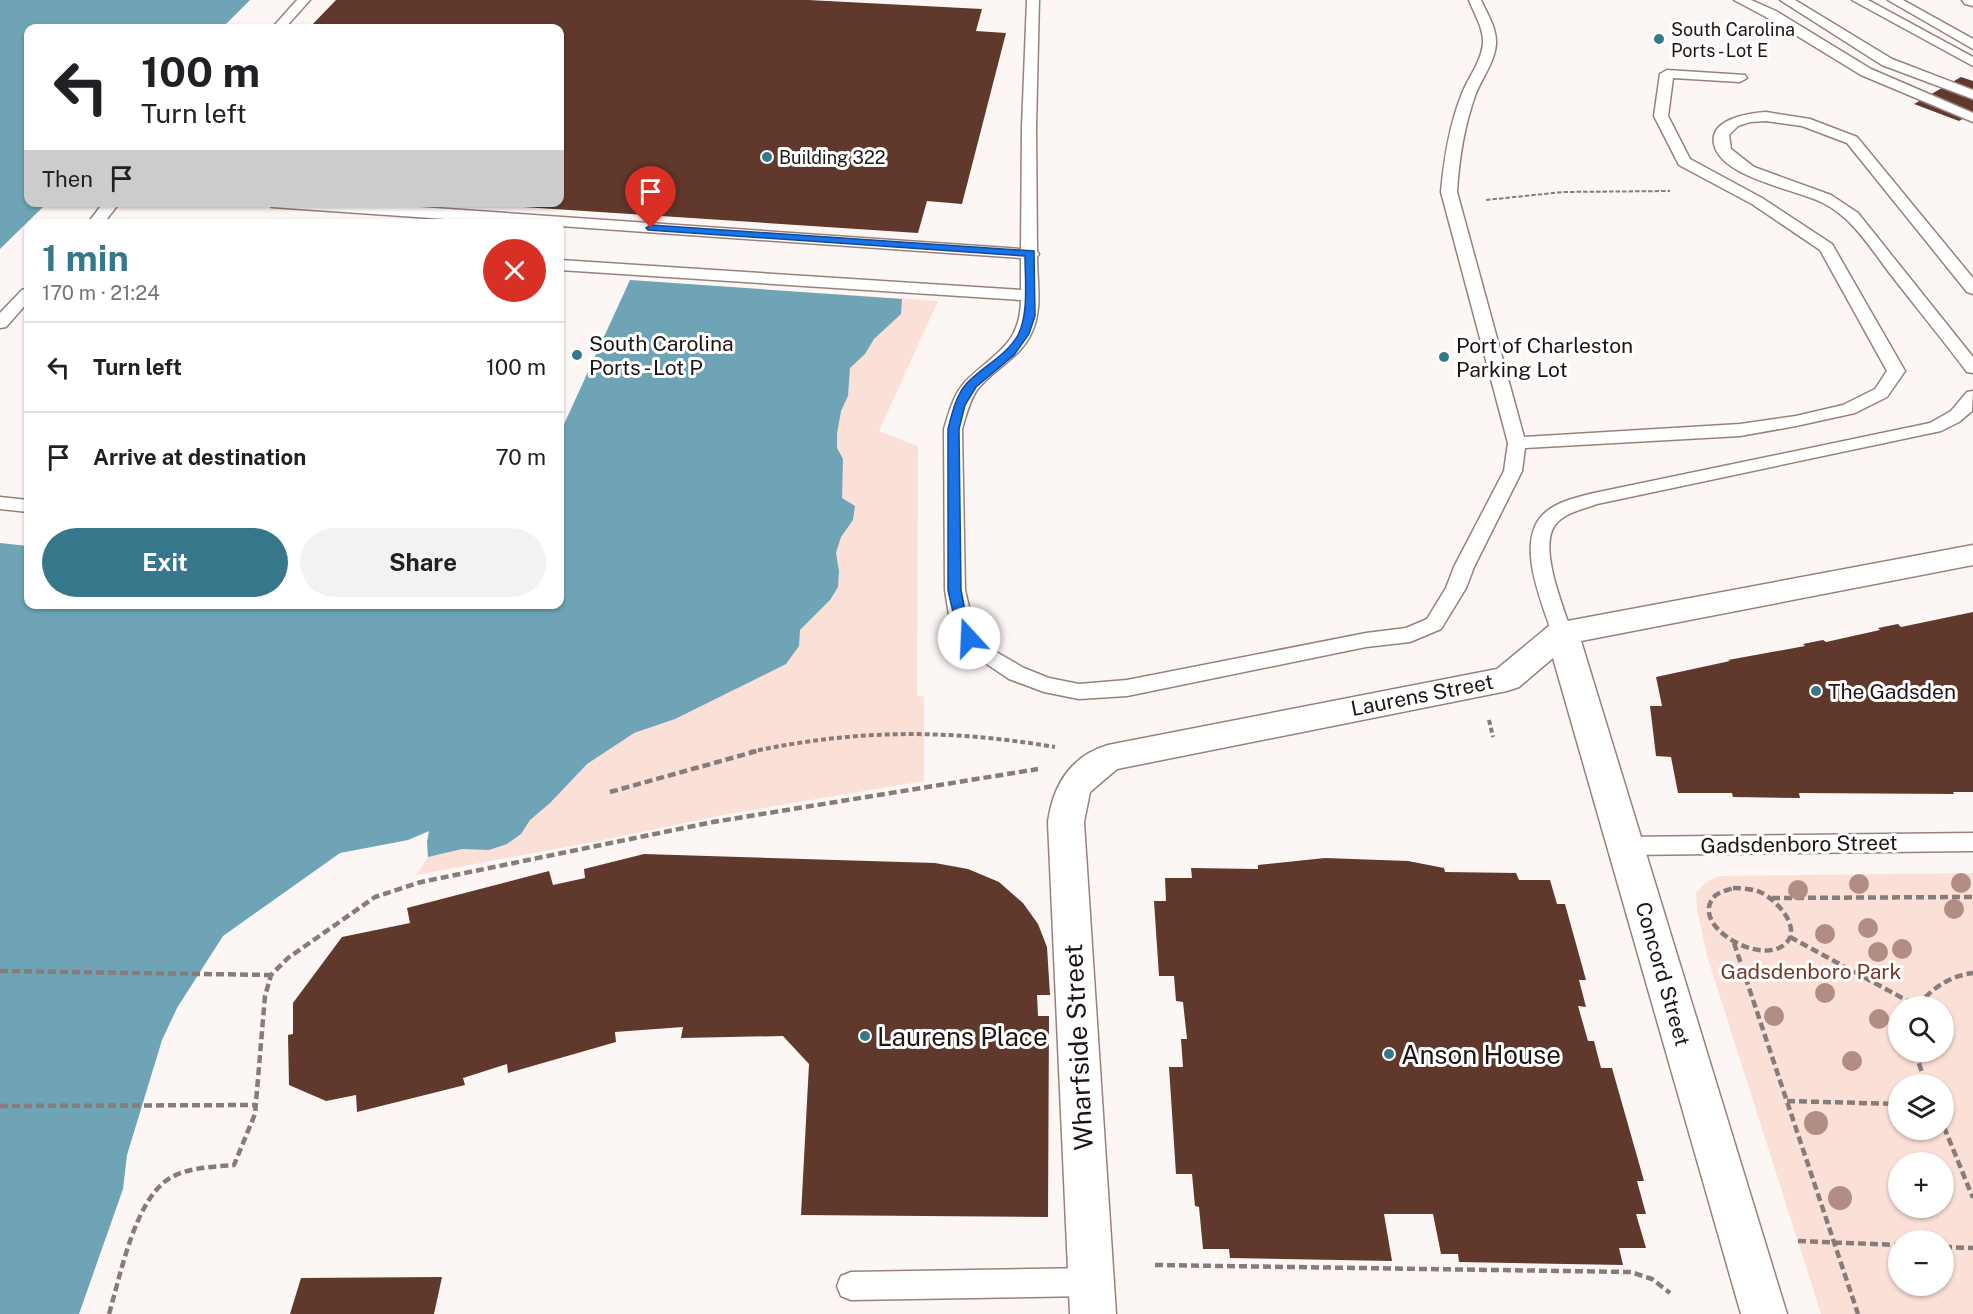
<!DOCTYPE html>
<meta charset="utf-8">
<style>
body{margin:0;font-family:"Public Sans",sans-serif;background:#f2f2f2;color:#202124;height:100vh;display:flex;flex-direction:column;font-size:22px;white-space:nowrap}
*{box-sizing:border-box;margin:0}
p{font-size:20px;color:#757577}
.icon{flex:none;width:33px;height:33px;fill:none;stroke:currentColor;stroke-width:2;stroke-linecap:round;stroke-linejoin:round}
.map{position:relative;flex:1;overflow:hidden}
.details{position:absolute;left:24px;top:219px;width:540px;height:390px;display:flex;flex-direction:column;background:#fff;border-radius:12px;box-shadow:0 2px 4px #0004}
.details>*{flex:none}
.hud{position:absolute;left:24px;top:24px;width:540px;height:183px;border-radius:12px;box-shadow:0 2px 4px #0004;background:#fff;color:#202124;overflow:hidden}
.buttons{position:absolute;left:1888px;top:996px;display:grid;gap:12px}
.buttons a{display:grid;place-items:center;width:66px;height:66px;border-radius:50%;background:#fff;box-shadow:0 2px 4px #0004;font-size:30px}
.pin{position:absolute;display:grid;place-items:center;width:51px;height:51px;color:#fff;margin:-62px -26px;border-radius:50% 50% 50% 0;rotate:-45deg;box-shadow:0 0 6px #0007}
.pin .icon{rotate:45deg}
.me{position:absolute;width:66px;margin:-33px;rotate:340deg;stroke-linejoin:round;filter:drop-shadow(0 0 4px #0008)}
.turn{display:flex;align-items:center;gap:21px;height:126px;padding:0 18px;font-size:27px}
.turn .icon{width:78px;height:78px;stroke-width:2.5}
.turn b{display:block;font-size:42px;line-height:51px}
.then{display:flex;align-items:center;height:57px;padding:0 18px;background:#0003;gap:12px;font-size:22px}
.round{display:grid;place-items:center;flex:none;width:63px;height:63px;border-radius:32px;background:#f2f2f2}
.headline{display:flex;align-items:center;justify-content:space-between;height:102px;padding:0 18px}
h1{font-size:36px;font-weight:700;line-height:45px;color:#37778b}
.button{display:flex;gap:12px;margin-top:auto;padding:12px 18px}
.button a{flex:1;height:69px;border-radius:36px;background:#37778b;color:#fff;font-size:24px;font-weight:700;line-height:69px;text-align:center}
.button a+a{background:#f2f2f2;color:#202124}
ul{padding:0;list-style:none}
li{display:flex;align-items:center;gap:18px;height:90px;padding:0 18px;border-top:2px solid #e0e0e0}
li div{flex:1}
li b{display:block;font-size:22px}
li em{font-style:normal}
.map>svg:first-child{display:block}
.green{fill:#fbe0d8;fill-rule:evenodd}
.water{fill:#6ea4b6}
.building{fill:#61382c}
.lines{fill:none;stroke-linecap:round;stroke-linejoin:round}
.service-casing{stroke:#99817a;stroke-width:3}
.minor-casing{stroke:#99817a;stroke-width:3}
.path-far2{stroke:#857c7b;stroke-width:2;stroke-dasharray:4.5 2;stroke-linecap:butt}
.path-far1{stroke:#857c7b;stroke-width:4;stroke-dasharray:5 3;stroke-linecap:butt}
.path{stroke:#857c7b;stroke-width:4.5;stroke-dasharray:8 4;stroke-linecap:butt}
.service{fill:#fff;fill-rule:evenodd}
.minor{fill:#fff;fill-rule:evenodd}
.tree{fill:#b28d83}
.route{fill:#1a73e8;stroke:#114b97;stroke-width:1.5}
.poi-dot{fill:#37778b;stroke:#fff;stroke-width:2}
.labels{text-anchor:middle;dominant-baseline:central;stroke-width:6;stroke-linejoin:round;paint-order:stroke}
.far-poi-label{font-size:18px;fill:#1e1412;stroke:#fff;text-anchor:start}
.poi-label{font-size:21px;fill:#1e1412;stroke:#fff;text-anchor:start}
.street-label{font-size:21px;fill:#1e1412;stroke:#fff}
.park-label{font-size:21px;fill:#763726;stroke:#fff}
.near-poi-label{font-size:26px;fill:#1e1412;stroke:#fff;text-anchor:start}
.near-street-label{font-size:26px;fill:#1e1412;stroke:#fff}
</style>
<div class="map">
<svg width="1973" height="1314" viewBox="0 0 1973 1314">
<rect width="100%" height="100%" fill="#fcf6f5"/>
<path class="green" d="M835,294L938,301L879,431L918,446L917,695L924,697V781L728,814L593,842L416,875L428,857L427,842L430,831L408,840L340,853Z
M1973,873V1314H1821L1707,956L1697,909L1696,893L1706,882L1720,876ZM1899,1006H1944V1052H1899ZM1944,1084V1130H1899V1084ZM1944,1162V1208H1899V1162ZM1944,1240V1286H1899V1240Z"/>
<path class="water" d="M0,0H250L222,28H28V202L47,203L0,249Z
M630,280L902,299L901,314L874,339L865,354L850,368L848,396L841,411L837,434V448L843,459L842,498L855,506L853,520L841,537L836,553L839,571L838,587L830,600L800,630L799,646L786,664L675,719L634,733L587,764L550,803L530,820L521,834L507,844L489,850L462,849L428,857L427,842L429,831L408,840L340,853L223,936L177,1008L162,1040L127,1155L123,1189L79,1314H0V543L28,546V604H560V433Z"/>
<path class="building" d="M336,0H808L982,9L976,31L1006,33L962,204L927,201L918,233L478,204L560,202V28H309Z
M1961,77L1973,81V113L1959,121L1914,104Z
M1973,612V792H1953L1954,794L1799,793L1800,798L1733,797L1732,793H1678L1671,757L1656,756L1650,706H1662L1656,677L1730,661L1728,660L1805,646L1803,644L1823,640L1826,642L1880,630L1878,628L1898,624L1901,627Z
M644,854L935,863L968,869L999,882L1023,903L1038,924L1047,947L1050,995H1037L1038,1016H1049L1048,1217L801,1215L809,1064L783,1036L681,1038L683,1027L615,1032L616,1042L508,1073L507,1064L463,1078L465,1085L357,1112L356,1095L326,1101L289,1085L288,1035L293,1034V1003L342,937L410,923L407,908L549,871L553,885L585,878L584,869Z
M1325,858L1408,861L1444,868L1445,872L1516,873L1519,880H1550L1557,904H1565L1586,980H1579L1586,1007L1578,1006L1588,1041H1594L1601,1068H1612L1644,1181H1637L1646,1214H1636L1646,1248H1619L1623,1265L1459,1262L1458,1254H1441L1433,1214H1384L1392,1261L1230,1258L1229,1249H1203L1199,1207L1195,1206L1192,1174H1176L1169,1067H1183L1181,1039H1187L1183,1002L1176,1001L1174,976H1159L1154,901H1166L1165,878H1192L1191,868L1258,869V865Z
M442,1277L434,1314H290L301,1278Z"/>
<g class="lines">
<defs>
<path id="service" d="M297,0H310L285,28H272Z
M1027,0H1039L1036,127L1037,251L1039,254L1037,257C1037,282 1043,311 1031,334C1019,359 993,369 977,390C969,402 966,416 962,429L965,590L974,628L998,653L1024,668L1049,678L1079,684L1127,680L1366,633L1406,628L1427,619L1446,588L1454,567L1504,471L1508,443L1441,192C1444,159 1449,127 1461,96C1467,79 1481,63 1483,44C1484,28 1474,14 1469,0H1481C1487,14 1497,28 1496,44C1495,62 1481,79 1475,96C1464,127 1459,159 1457,192L1524,437L1740,424L1796,416L1843,405L1875,389L1887,371L1820,250L1752,204L1679,165L1654,116L1660,74L1667,70L1745,75L1747,78L1740,82L1673,78L1668,116L1690,159L1762,198L1832,244L1905,371L1887,397L1855,413L1796,426L1740,436L1525,448L1522,471L1474,567L1466,588L1441,629L1410,642L1366,647L1127,696L1079,699L1044,692L1009,679L972,654L956,634L949,615L945,590L944,429C949,413 953,395 965,382C993,353 1020,347 1021,300L560,270V260L1021,290V258L560,226V224H518L272,207L265,202H347L1021,249L1022,127Z
M1734,0H1751L1776,11L1871,69L1973,113V122L1861,75L1766,17Z
M1780,0H1795L1892,59L1973,90V99L1882,65Z
M1852,0H1868L1973,57V66Z
M1888,0H1903L1973,39V49Z
M1766,112L1810,119L1857,137L1973,278V294L1967,292L1847,143L1802,126L1766,121L1750,122L1738,126L1729,135L1731,149L1754,167L1831,195L1858,213L1973,357V373L1967,372C1942,339 1916,307 1891,275C1871,249 1853,218 1823,203C1796,189 1721,178 1714,144C1709,119 1749,113 1766,112Z
M104,202H120L103,224H87Z
M28,288V302L6,327L0,328V313L22,290Z
M1973,391L1972,411L1959,422L1941,431L1597,504C1583,509 1564,513 1555,525C1538,548 1564,609 1572,633L1569,638L1562,640L1555,638L1552,633C1541,600 1513,537 1547,511C1560,501 1578,497 1594,493L1930,423L1951,411L1967,392Z
M0,497L28,500V512L0,509Z
M1973,833V851L1626,855L1618,852L1614,846L1618,840L1626,837Z
M1090,1268L1100,1272L1104,1282L1100,1292L1090,1296L851,1300L841,1296L837,1286L841,1276L851,1272Z"/>
<path id="minor" d="M1962,0H1973V6L1965,4Z
M1973,545V565L1581,641L1787,1314H1741L1553,658L1519,687L1507,691L1117,769L1090,792L1084,822L1116,1314H1070L1048,822C1053,785 1071,756 1108,745L1497,669L1550,625L1562,622Z"/>
</defs>
<use href="#service" class="service-casing"/>
<use href="#minor" class="minor-casing"/>
<path class="path-far2" d="M1486,200L1563,192L1670,191"/>
<path class="path-far1" d="M1489,720L1493,737
M750,752C857,729 947,729 1055,747"/>
<path class="path" d="M610,792L757,751
M1733,888C1742,888 1752,889 1760,892C1778,900 1808,934 1779,948C1748,961 1688,920 1716,895C1720,892 1728,890 1733,888Z
M1772,898L1973,897
M1790,937L1917,1006
M1734,943L1858,1314
M0,971L271,975
M1917,1006C1933,988 1949,976 1973,973
M1915,1052L1926,1084
M1787,1101L1899,1104
M0,1106L256,1105
M1944,1127L1973,1198
M1798,1241L1899,1245
M1944,1247L1973,1248
M1155,1265L1631,1272L1652,1279L1670,1293
M109,1314C120,1277 134,1203 167,1180C186,1167 212,1167 234,1165L255,1114L265,996L271,975L288,958L375,897L421,882L713,822L1038,769"/>
<use href="#service" class="service"/>
<use href="#minor" class="minor"/>
</g>
<g class="tree">
<circle cx="1961" cy="883" r="10"/>
<circle cx="1859" cy="884" r="10"/>
<circle cx="1798" cy="890" r="10"/>
<circle cx="1954" cy="909" r="10"/>
<circle cx="1868" cy="928" r="10"/>
<circle cx="1825" cy="934" r="10"/>
<circle cx="1902" cy="949" r="10"/>
<circle cx="1878" cy="952" r="10"/>
<circle cx="1825" cy="993" r="10"/>
<circle cx="1774" cy="1016" r="10"/>
<circle cx="1879" cy="1019" r="10"/>
<circle cx="1852" cy="1061" r="10"/>
<circle cx="1816" cy="1123" r="12"/>
<circle cx="1840" cy="1198" r="12"/>
</g>
<path class="route" d="M651,225L1034,251L1035,316L1029,334L1014,355L976,387L965,405L959,429L961,590L966,616L975,638L973,641H964C955,625 952,608 948,590V429C952,413 956,395 967,383C983,366 1006,356 1018,335C1029,313 1025,280 1025,256L648,230L646,228Z"/>
<g class="poi-dot">
<circle cx="1659" cy="39" r="6"/>
<circle cx="767" cy="157" r="6"/>
<circle cx="577" cy="355" r="6"/>
<circle cx="1444" cy="357" r="6"/>
<circle cx="1816" cy="691" r="6"/>
<circle cx="865" cy="1036" r="6"/>
<circle cx="1389" cy="1054" r="6"/>
</g>
<g class="labels">
<g class="far-poi-label">
<text x="1671" y="29">South Carolina<tspan x="1671" dy="21">Ports - Lot E</tspan></text>
<text x="779" y="157">Building 322</text>
</g>
<g class="poi-label">
<text x="589" y="343">South Carolina<tspan x="589" dy="24">Ports - Lot P</tspan></text>
<text x="1456" y="345">Port of Charleston<tspan x="1456" dy="24">Parking Lot</tspan></text>
<text x="1828" y="691">The Gadsden</text>
</g>
<g class="street-label">
<text transform="translate(1422 695) rotate(-11)">Laurens Street</text>
<text transform="translate(1799 844) rotate(-1)">Gadsdenboro Street</text>
<text transform="translate(1663 974) rotate(74)">Concord Street</text>
</g>
<g class="park-label">
<text x="1811" y="971">Gadsdenboro Park</text>
</g>
<g class="near-poi-label">
<text x="877" y="1036">Laurens Place</text>
<text x="1401" y="1054">Anson House</text>
</g>
<g class="near-street-label">
<text transform="translate(1078 1047) rotate(-93)">Wharfside Street</text>
</g>
</g>
</svg>
<div class="buttons">
<a><svg class="icon" aria-label="search" viewBox="0 0 24 24"><circle cx="10" cy="10" r="6"/><path d="M15 15l6 6"/></svg></a>
<a><svg class="icon" aria-label="layers" viewBox="0 0 24 24"><path d="M12 4l9 5-9 5-9-5zM3 14l9 5 9-5"/></svg></a>
<a>+</a>
<a>−</a>
</div>
<div class="pin" style="left:651px;top:228px;background:#d93025"><svg class="icon" aria-label="arrive" viewBox="0 0 24 24"><path d="M6 21V4h12l-3 4 3 4H6"/></svg></div>
<svg class="me" style="left:969px;top:638px" viewBox="-20 -20 40 40"><circle r="19" fill="#fff"/><path d="M0-13L10 11 0 6-10 11z" fill="#1a73e8"/></svg>
<div class="hud">
<div class="turn"><svg class="icon" aria-label="left" viewBox="0 0 24 24"><path d="M17 20v-9H6M10 6l-5 5 5 5"/></svg><div><b>100 m</b>Turn left</div></div>
<div class="then">Then<svg class="icon" aria-label="arrive" viewBox="0 0 24 24"><path d="M6 21V4h12l-3 4 3 4H6"/></svg></div>
</div>
<section class="details">
<div class="headline"><div><h1>1 min</h1><p>170 m · 21:24</p></div><a class="round" style="background:#d93025;color:#fff"><svg class="icon" aria-label="close" viewBox="0 0 24 24"><path d="M6 6l12 12M18 6L6 18"/></svg></a></div>
<ul>
<li><svg class="icon" aria-label="left" viewBox="0 0 24 24"><path d="M17 20v-9H6M10 6l-5 5 5 5"/></svg><div><b>Turn left</b></div><em>100 m</em></li>
<li><svg class="icon" aria-label="arrive" viewBox="0 0 24 24"><path d="M6 21V4h12l-3 4 3 4H6"/></svg><div><b>Arrive at destination</b></div><em>70 m</em></li>
</ul>
<div class="button"><a>Exit</a><a>Share</a></div>
</section>
</div>
